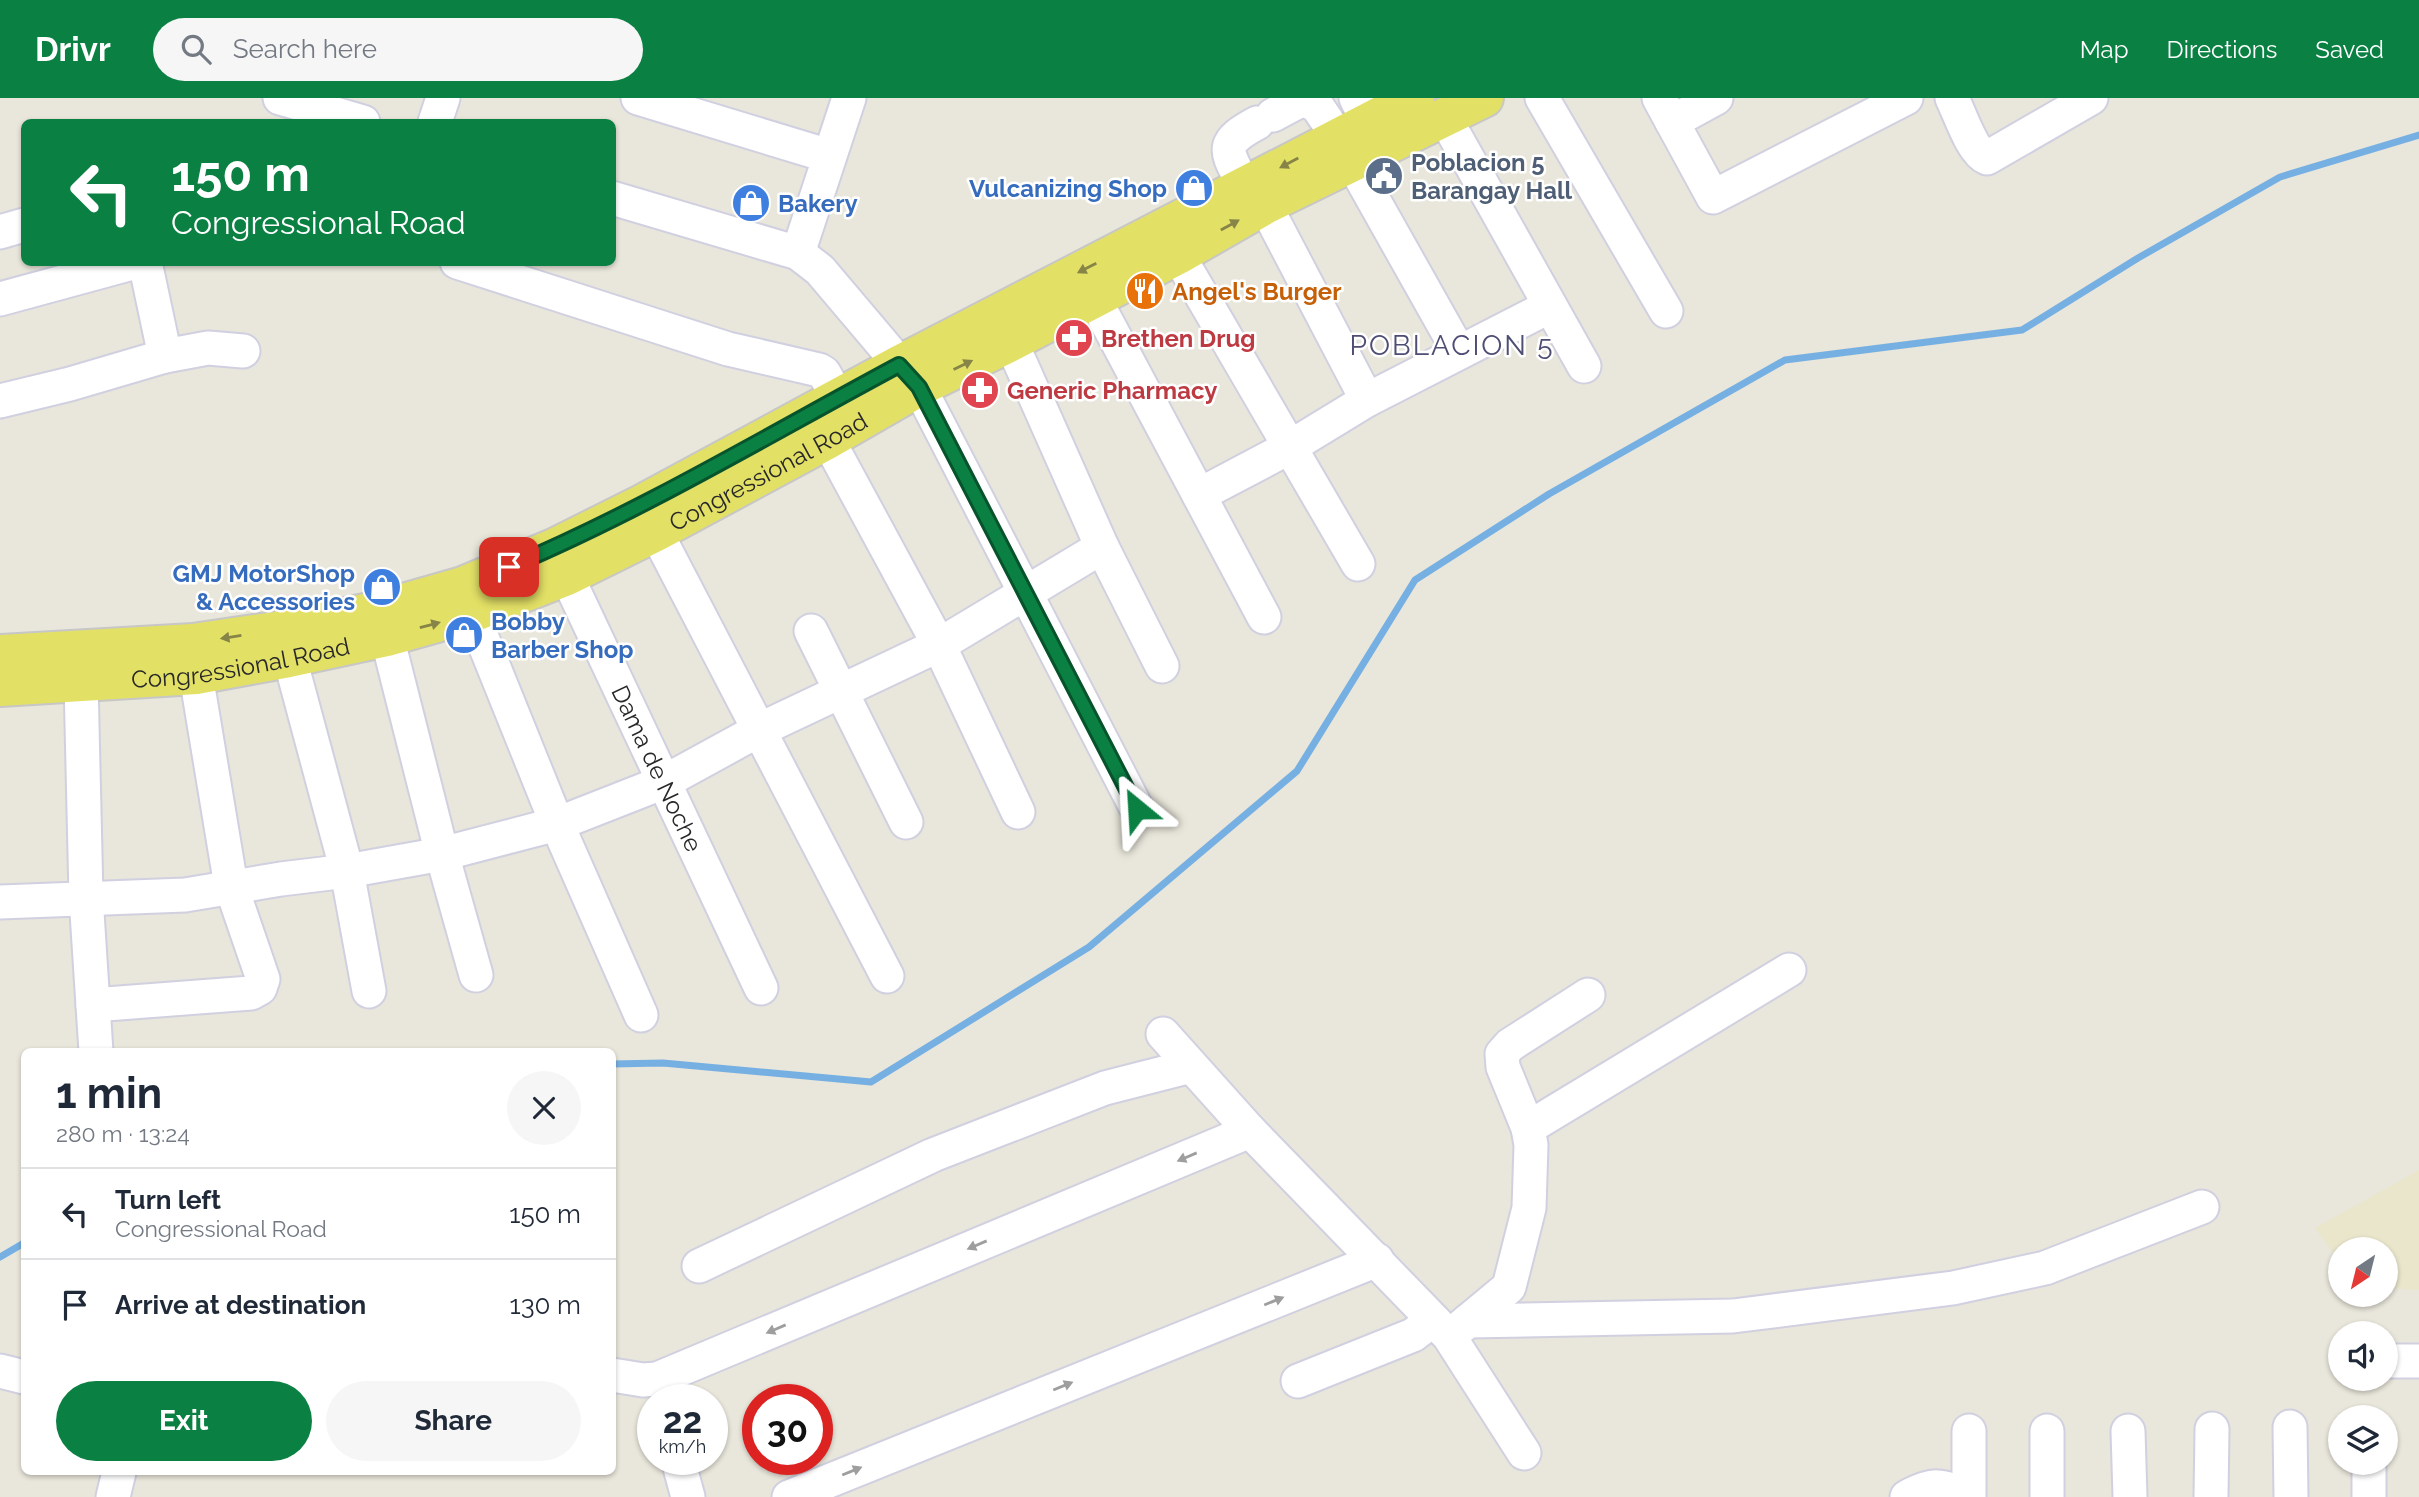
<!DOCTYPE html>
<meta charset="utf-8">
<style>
body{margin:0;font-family:Raleway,sans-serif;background:#f6f6f7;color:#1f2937;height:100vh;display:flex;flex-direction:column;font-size:26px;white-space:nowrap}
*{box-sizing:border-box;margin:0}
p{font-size:23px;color:#747a83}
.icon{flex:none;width:38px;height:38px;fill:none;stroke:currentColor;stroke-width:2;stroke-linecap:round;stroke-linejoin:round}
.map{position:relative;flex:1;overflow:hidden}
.sheet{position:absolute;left:21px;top:950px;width:595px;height:427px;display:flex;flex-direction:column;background:#fff;border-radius:10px;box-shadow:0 2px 5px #0004}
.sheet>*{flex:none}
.hud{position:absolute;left:21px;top:21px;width:595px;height:147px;border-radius:10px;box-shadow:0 2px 5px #0004;background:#0b8043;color:#fff;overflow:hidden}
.needle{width:46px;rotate:215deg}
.fabs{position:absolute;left:2328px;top:1139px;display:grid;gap:14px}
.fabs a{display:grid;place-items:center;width:70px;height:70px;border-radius:50%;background:#fff;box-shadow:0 2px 5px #0004;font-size:35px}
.speed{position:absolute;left:637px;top:1286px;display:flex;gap:14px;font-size:35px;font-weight:700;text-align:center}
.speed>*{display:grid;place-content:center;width:91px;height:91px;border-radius:50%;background:#fff;box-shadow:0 2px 5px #0004;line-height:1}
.speed small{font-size:18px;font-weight:400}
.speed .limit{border:10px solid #d22;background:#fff;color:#111}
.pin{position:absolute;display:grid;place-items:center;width:60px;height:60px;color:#fff;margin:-30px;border-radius:14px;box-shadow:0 4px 10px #0006}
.me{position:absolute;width:77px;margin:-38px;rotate:333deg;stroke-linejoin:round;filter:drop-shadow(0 0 5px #0008)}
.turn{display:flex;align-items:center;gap:24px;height:147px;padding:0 35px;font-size:32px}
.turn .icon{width:91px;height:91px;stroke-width:2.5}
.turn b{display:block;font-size:49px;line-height:60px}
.round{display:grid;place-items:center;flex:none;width:74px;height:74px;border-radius:37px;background:#f6f6f7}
.head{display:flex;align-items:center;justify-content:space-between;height:119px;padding:0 35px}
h1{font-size:42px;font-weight:700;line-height:52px}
.primary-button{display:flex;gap:14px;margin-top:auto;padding:14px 35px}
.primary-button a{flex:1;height:80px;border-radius:42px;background:#0b8043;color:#fff;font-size:28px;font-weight:700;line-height:80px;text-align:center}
.primary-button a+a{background:#f6f6f7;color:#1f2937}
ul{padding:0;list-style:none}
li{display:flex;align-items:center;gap:21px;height:91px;padding:0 35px;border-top:2px solid #e0e1e3}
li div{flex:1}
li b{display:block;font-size:26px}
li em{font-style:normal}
header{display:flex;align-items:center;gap:42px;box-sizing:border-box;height:98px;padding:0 35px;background:#0b8043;color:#fff}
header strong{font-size:33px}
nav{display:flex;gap:38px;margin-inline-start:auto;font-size:24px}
.search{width:490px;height:63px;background:#f6f6f7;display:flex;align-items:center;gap:18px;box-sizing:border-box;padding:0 24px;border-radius:38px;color:#747a83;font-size:26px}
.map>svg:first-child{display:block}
.education{fill:#eae6cc}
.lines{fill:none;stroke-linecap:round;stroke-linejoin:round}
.stream{stroke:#76b0e3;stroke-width:7}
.minor-casing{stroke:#d1d0e0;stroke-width:37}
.major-casing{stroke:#c7c7c7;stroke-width:42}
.minor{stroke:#fff;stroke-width:33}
.major{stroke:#e3e066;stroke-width:38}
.oneway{fill:#868447}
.oneway2{fill:#9e9e9e}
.route-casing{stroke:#07532c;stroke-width:18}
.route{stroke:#0b8043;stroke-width:12}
.labels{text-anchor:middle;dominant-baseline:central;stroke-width:5;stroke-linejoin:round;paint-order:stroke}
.service-label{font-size:24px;font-weight:bold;fill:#4e5e75;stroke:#fff;text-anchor:start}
.shop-label{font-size:24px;font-weight:bold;fill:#366cbe;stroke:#fff;text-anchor:end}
.food-label{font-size:24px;font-weight:bold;fill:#c56008;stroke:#fff;text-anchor:start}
.health-label{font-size:24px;font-weight:bold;fill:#be3a42;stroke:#fff;text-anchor:start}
.street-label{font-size:24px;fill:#282828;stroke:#fff}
.quarter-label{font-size:28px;letter-spacing:2px;fill:#4e4d74;stroke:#fff}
</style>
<header>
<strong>Drivr</strong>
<div class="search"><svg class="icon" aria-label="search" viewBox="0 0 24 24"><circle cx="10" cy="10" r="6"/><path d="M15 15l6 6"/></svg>Search here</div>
<nav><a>Map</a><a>Directions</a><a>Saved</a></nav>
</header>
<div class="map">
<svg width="2419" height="1399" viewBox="0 0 2419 1399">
<rect width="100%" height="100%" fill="#e9e6db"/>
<path class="education" d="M2419,1072V1192L2385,1190V1152H2340V1165L2315,1130Z"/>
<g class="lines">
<path class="stream" d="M612,966L663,965L871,984L1089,849L1297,673L1415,482L1549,396L1785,262L2022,232L2138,160L2280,79L2419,37
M0,1159L24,1145"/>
<defs>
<g id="minor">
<path d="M280,0L363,24"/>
<path d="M638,0L829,58"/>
<path d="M1356,0L1368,24"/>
<path d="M1542,0L1666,213"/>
<path d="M1659,0L1713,99L1906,0"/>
<path d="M1952,0C1960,16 1972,54 1987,60L2091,0"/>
<path d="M1273,17L1303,1L1317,8L1338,39L1459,254"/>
<path d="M1445,20L1584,268"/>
<path d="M435,24L443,0"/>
<path d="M1672,24L1716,0"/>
<path d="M1244,88C1226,52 1218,46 1257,25"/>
<path d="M612,100L798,155L820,172L919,289L1137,711"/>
<path d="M1265,107L1367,302"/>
<path d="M0,134L24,127"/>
<path d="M798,155L849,0"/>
<path d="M1178,157L1358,466"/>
<path d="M457,164L728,251L819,272L824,275L838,300"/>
<path d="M1094,200L1264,519"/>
<path d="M0,201L136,164"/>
<path d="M1011,244L1102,449L1162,568"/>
<path d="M165,258L208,250L243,253"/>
<path d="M0,303L70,286L165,258L145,164"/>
<path d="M815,318L939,547L1018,714"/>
<path d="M1199,397L1290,349L1367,302L1550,208"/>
<path d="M656,434L887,878"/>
<path id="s1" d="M556,455L761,890"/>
<path d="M472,515L557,726L641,917"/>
<path d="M811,533L906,724"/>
<path d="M283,535L347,773L369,893"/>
<path d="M387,539L442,756L476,877"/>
<path d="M81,583L86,799L96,954"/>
<path d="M0,804L185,797L281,781L347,773L442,756L557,726L664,684L759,632L939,547L1102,449"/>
<path d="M93,907L251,895L260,890L263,881L231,788L196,577"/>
<path d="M1163,936L1250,1033L1449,1238L1524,1355"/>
<path d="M1528,1030L1789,872"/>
<path d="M699,1168L933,1057L1105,990L1191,968"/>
<path d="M1468,1223L1733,1218L1953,1190L2045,1170L2202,1109"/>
<path d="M1462,1228L1509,1189L1529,1110L1531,1047L1528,1030L1503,969L1502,956L1510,947L1588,897"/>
<path d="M2385,1263H2419"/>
<path d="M0,1273L24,1279"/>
<path d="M612,1277L643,1282L657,1281L1250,1033"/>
<path d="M1298,1283L1413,1237L1433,1222"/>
<path d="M2290,1329L2291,1399"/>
<path d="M1969,1333V1399"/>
<path d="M2128,1333L2130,1399"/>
<path d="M678,1362L688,1399"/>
<path d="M113,1399L119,1374"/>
<path d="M789,1399L1377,1162"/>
<path d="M1907,1399C1933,1385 1941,1386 1968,1399"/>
<path d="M2047,1399V1333"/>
<path d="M2211,1399L2212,1331"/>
<path d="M2369,1399V1365"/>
</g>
<g id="major">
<path d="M0,556L193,545L282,532L379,512L463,488L554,450L642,406L899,267L1415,0"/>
<path id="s2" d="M0,589L196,577L289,560L387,539L472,515L567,478L656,434L827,342L919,289L1011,244L1178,157L1265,107L1484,0"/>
</g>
</defs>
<use href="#minor" class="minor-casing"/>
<use href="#major" class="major-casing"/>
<use href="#minor" class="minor"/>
<use href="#major" class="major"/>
</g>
<defs><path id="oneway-solid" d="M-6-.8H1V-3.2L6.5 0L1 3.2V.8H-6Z" transform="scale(1.75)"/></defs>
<g class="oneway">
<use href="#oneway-solid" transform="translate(1289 65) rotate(152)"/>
<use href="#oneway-solid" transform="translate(1230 127) rotate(-29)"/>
<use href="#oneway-solid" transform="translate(1087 170) rotate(153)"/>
<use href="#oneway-solid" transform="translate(963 267) rotate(-26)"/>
<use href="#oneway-solid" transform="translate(430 527) rotate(-15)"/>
<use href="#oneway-solid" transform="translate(231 539) rotate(171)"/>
</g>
<g class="oneway2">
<use href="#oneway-solid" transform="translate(1187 1059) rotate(157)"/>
<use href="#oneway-solid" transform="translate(977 1147) rotate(157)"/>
<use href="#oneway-solid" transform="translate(1274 1203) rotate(-22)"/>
<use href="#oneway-solid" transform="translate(776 1231) rotate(157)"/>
<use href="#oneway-solid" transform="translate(1063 1288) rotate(-22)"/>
<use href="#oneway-solid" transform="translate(852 1373) rotate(-22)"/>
</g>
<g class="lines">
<defs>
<path id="route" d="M509,469C644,412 770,336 899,267L919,289L1137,711"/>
</defs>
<use href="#route" class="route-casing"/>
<use href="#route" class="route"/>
</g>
<defs>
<symbol id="civic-disc" viewBox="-11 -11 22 22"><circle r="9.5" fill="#5c6f8a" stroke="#fff"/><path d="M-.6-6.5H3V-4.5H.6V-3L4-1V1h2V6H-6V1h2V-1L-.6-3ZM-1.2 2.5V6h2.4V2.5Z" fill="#fff"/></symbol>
<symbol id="shop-disc" viewBox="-11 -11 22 22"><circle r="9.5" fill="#3f7fe0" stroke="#fff"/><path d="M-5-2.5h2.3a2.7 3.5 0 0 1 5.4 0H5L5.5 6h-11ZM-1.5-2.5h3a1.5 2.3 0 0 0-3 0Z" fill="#fff"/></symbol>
<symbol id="restaurant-disc" viewBox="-11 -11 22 22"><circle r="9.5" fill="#e8710a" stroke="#fff"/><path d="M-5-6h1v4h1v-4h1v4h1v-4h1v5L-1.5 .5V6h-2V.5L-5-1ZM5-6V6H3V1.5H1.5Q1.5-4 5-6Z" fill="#fff"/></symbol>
<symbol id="pharmacy-disc" viewBox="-11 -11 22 22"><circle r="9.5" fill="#e0444e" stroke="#fff"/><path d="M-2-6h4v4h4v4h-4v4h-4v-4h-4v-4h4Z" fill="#fff"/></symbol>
</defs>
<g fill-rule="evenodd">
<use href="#civic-disc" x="1362" y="56" width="44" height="44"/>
<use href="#shop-disc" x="1172" y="68" width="44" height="44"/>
<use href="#shop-disc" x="729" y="83" width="44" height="44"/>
<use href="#restaurant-disc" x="1123" y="171" width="44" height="44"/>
<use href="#pharmacy-disc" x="1052" y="218" width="44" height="44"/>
<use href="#pharmacy-disc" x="958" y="270" width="44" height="44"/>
<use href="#shop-disc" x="360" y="467" width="44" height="44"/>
<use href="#shop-disc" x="442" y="515" width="44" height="44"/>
</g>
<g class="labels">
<g class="service-label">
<text x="1411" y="64">Poblacion 5<tspan x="1411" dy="28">Barangay Hall</tspan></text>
</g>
<g class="shop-label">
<text x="1167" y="90">Vulcanizing Shop</text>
<text x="778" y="105" text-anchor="start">Bakery</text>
<text x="355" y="475">GMJ MotorShop<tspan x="355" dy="28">&amp; Accessories</tspan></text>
<text x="491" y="523" text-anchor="start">Bobby<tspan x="491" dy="28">Barber Shop</tspan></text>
</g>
<g class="food-label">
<text x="1172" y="193">Angel's Burger</text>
</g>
<g class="health-label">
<text x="1101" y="240">Brethen Drug</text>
<text x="1007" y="292">Generic Pharmacy</text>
</g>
<g class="street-label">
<text stroke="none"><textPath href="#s2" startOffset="808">Congressional Road</textPath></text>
<text stroke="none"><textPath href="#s2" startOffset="242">Congressional Road</textPath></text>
<text stroke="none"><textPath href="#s1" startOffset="238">Dama de Noche</textPath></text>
</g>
<g class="quarter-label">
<text x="1452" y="247">POBLACION 5</text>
</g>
</g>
</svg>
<div class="fabs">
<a><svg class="needle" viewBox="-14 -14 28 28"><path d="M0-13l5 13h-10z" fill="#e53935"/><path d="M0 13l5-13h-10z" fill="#747a83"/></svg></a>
<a><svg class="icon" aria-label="sound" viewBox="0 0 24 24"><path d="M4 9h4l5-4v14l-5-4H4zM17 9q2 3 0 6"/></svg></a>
<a><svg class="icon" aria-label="layers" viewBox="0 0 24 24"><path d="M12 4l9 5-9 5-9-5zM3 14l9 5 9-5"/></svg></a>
</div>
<div class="speed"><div>22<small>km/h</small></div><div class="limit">30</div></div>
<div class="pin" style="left:509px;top:469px;background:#d93025"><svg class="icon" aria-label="arrive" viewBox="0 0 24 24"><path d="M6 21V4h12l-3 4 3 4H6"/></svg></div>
<svg class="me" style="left:1137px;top:711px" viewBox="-20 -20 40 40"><path d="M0-17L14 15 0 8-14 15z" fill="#0b8043" stroke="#fff" stroke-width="4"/></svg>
<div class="hud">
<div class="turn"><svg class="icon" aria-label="left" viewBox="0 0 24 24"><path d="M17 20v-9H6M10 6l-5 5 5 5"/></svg><div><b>150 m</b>Congressional Road</div></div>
</div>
<section class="sheet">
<div class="head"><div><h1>1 min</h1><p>280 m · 13:24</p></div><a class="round"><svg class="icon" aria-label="close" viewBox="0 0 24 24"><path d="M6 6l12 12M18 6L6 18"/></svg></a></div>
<ul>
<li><svg class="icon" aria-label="left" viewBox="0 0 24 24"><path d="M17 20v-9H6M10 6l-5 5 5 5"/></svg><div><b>Turn left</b><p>Congressional Road</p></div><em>150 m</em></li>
<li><svg class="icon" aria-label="arrive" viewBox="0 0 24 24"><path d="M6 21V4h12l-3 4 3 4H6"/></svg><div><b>Arrive at destination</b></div><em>130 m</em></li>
</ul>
<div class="primary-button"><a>Exit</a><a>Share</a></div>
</section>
</div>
